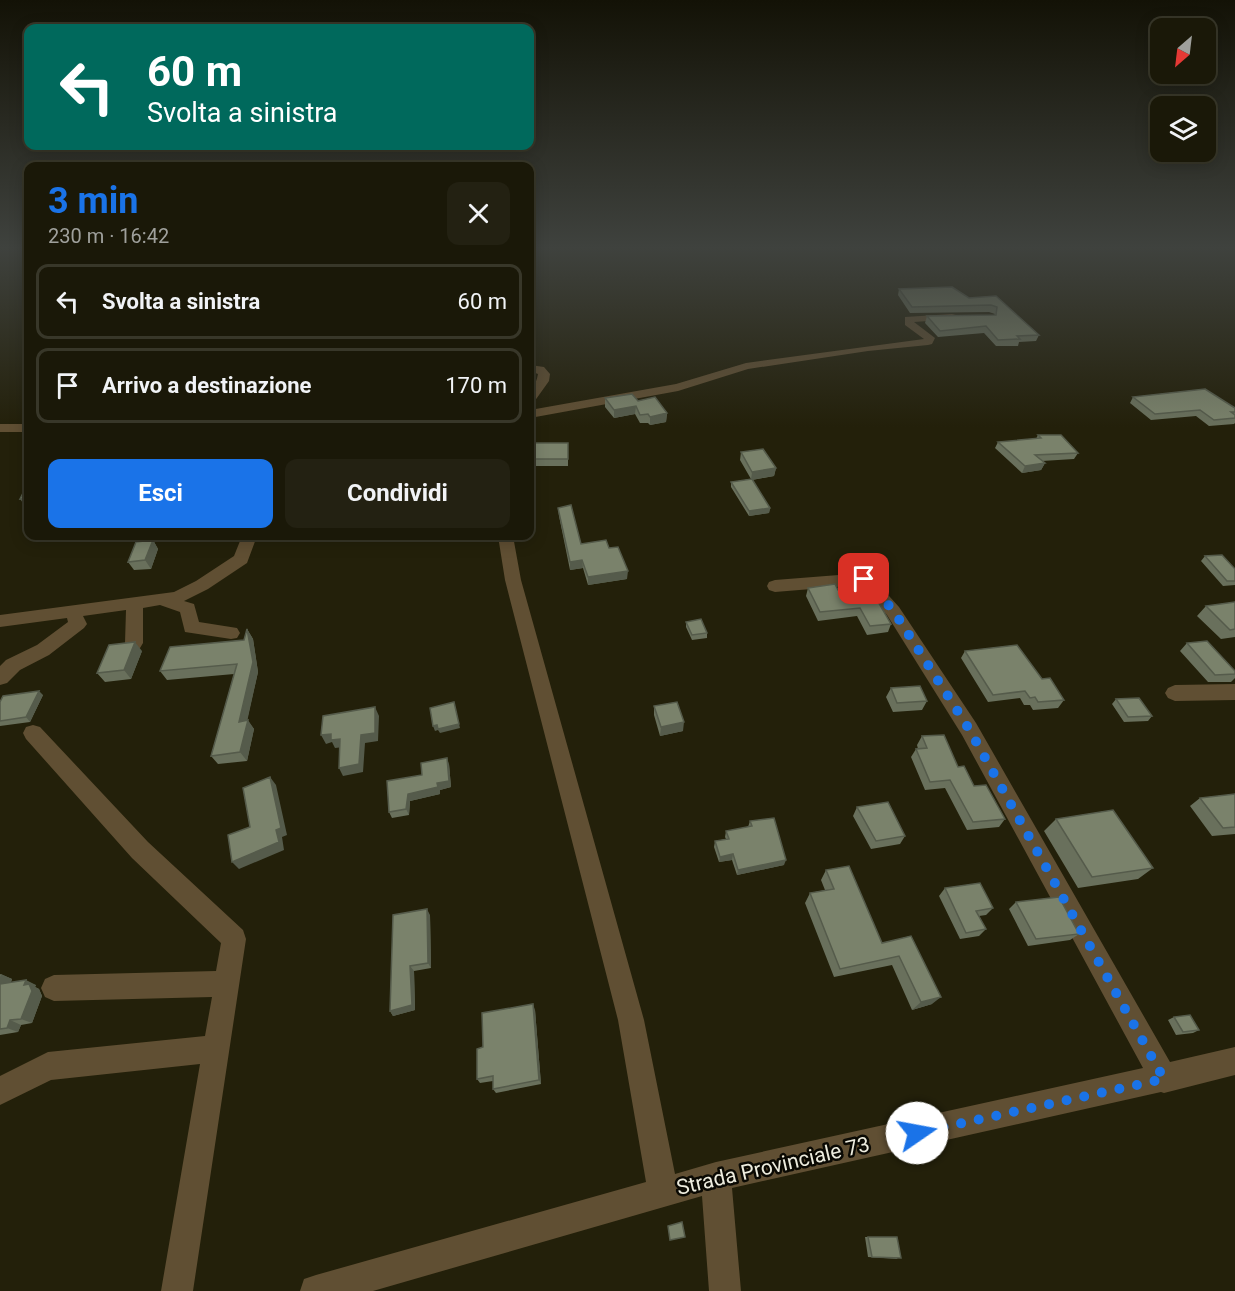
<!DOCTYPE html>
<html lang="it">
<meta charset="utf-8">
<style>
body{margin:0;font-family:Roboto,sans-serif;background:#232112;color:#f1f3f6;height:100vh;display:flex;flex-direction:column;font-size:22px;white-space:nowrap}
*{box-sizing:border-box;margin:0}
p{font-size:20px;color:#9fa09c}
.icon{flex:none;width:33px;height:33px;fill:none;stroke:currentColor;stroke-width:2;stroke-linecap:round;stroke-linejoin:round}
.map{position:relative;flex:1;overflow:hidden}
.side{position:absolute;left:24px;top:162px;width:510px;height:378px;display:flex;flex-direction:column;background:#1a1808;border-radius:12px;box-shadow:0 3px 15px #0003,0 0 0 2px #383729}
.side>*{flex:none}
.banner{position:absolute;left:24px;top:24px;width:510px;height:126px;border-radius:12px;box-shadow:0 3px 15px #0003,0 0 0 2px #383729;background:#00695c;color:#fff;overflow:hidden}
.needle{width:39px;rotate:208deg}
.controls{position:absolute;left:1150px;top:18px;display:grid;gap:12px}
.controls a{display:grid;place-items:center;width:66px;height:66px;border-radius:12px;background:#1a1808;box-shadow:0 3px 15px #0003,0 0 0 2px #383729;font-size:30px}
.pin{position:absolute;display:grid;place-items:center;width:51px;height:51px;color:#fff;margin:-26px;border-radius:12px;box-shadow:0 3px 9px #0006}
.me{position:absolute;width:66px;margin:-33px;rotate:78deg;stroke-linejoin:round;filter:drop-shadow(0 0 4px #0008)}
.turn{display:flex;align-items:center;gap:21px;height:126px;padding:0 24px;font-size:27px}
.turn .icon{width:78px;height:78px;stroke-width:2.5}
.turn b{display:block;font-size:42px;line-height:51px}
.round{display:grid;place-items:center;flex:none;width:63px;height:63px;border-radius:12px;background:#232112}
.overview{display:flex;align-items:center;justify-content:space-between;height:102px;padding:0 24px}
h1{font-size:36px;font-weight:700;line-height:45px;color:#1a73e8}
.button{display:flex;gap:12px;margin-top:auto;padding:12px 24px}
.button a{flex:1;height:69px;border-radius:12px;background:#1a73e8;color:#fff;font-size:24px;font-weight:700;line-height:69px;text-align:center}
.button a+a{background:#232112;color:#f1f3f6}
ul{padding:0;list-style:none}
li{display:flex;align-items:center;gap:18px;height:75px;margin:0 12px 9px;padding:0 12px;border:3px solid #383729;border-radius:12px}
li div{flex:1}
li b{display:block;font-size:22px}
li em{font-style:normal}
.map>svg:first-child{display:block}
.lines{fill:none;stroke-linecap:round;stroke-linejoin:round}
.minor{fill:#604f33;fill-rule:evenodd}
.wall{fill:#69705c}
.shaded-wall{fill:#555b4b}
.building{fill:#7a826b;stroke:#555b4b;stroke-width:1.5}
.route{stroke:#1a73e8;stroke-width:10;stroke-dasharray:0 18}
.labels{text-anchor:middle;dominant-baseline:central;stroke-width:5;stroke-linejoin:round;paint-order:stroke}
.near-street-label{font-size:21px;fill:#edecde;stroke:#0a0903}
</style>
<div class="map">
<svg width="1235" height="1291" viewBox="0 0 1235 1291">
<rect width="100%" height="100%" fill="#23200a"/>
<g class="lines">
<path class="minor" d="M952,314L956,315V319L914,322L935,338L932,344L928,345L868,351L748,369L678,391L530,418V410L676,384L746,363L924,339L905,325V317Z
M530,365L544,367L550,374L549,381L534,402L530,403C529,391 536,386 538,374L530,371Z
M0,424H28V432H0Z
M242,536H257L247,563L208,589L184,601L194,604L199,622L237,628L240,633L237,638L231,639L185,632L180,612L160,605L143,608V643L140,648L134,650L128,648L125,643L126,610L83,616L87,624L84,628L49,655L20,670L7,683L0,685V666L6,660L37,645L68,622L67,618L0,627V615L174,592L196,581L234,556Z
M498,536H513L521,580L644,1020L675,1174L716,1162L1143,1068L962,735L887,615L860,585L775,592L769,590L767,586L769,582L775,580L864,573L870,575L899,607L976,723L1170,1062L1235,1047V1075L1164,1093L1161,1092L732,1188L741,1291H709L702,1196L373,1291H300L304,1279L316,1275L646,1182L618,1020L505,580Z
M1235,684V700L1175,701L1168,698L1165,693L1168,688L1175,685Z
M33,725L40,727L148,842L243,930L246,939L193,1291H161L200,1064L51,1080L0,1105V1076L48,1052L205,1036L212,997L54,1001L45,997L41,988L45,979L54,975L216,971L221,943L132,858L26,739L23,733L26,727Z"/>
</g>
<path class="wall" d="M899,289L969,298L996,296L1039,335L1036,341L1019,342L1018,346H996L984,333L938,337L925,323L927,316L994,315L995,314L989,312L910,313L898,295Z
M1133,397L1235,408V423L1234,424L1209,426L1196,416L1151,420L1130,403Z
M605,398L638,401L667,413L666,422L650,425L648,423H640L635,414L614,418L605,407Z
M1038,435L1078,453L1074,459L1042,461L1045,463L1041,470L1022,473L995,448L998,442L1036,439Z
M568,443V466H532L531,459Z
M741,452L776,468L774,476L752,480L770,508L769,513L749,516L731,487V482L751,479L740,460Z
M558,508L581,544L609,548L627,579L588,585L583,568L570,570L559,516Z
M153,540L158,549L151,569L134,570L128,562Z
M1205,556L1235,569V585L1223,586L1201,561Z
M808,588L838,590L891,624L888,632L867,635L857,616L818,621L806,596Z
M1235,602V637L1221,639L1197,616L1206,606Z
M686,622L707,633V638L692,640L686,627Z
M247,629L253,639L258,672L247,720L254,729L247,761L218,764L211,756L234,674L167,680L160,671L244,640Z
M1187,643L1235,671V678L1231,682H1208L1180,651Z
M142,651L131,679L105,682L97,673Z
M965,651L1042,679L1064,700L1058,708L1033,710L1030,705H1024L1020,698L988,702L961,658Z
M891,688L927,701L922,710L893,712L886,697Z
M43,695L30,722L0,726V702Z
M1116,699L1152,716L1148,721L1124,722L1112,704Z
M654,706L683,731L660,736L654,715Z
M922,736L958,767L974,786L1005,819L999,827L967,830L945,788L925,790L911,757L916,749H918L917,745Z
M449,764L451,787L440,790V794L410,801L409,815L392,818L389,812L422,775Z
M1235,794V834L1212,836L1190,806L1200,798Z
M857,807L905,836L900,844L871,849L853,816Z
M1056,819L1153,868L1138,879L1078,888L1044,831Z
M750,821L784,865L737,875L732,860L719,862L714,847L715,841L726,839L725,837L726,831L748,827Z
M826,870L882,943L911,936L932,1004L912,1010L892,965L834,977L805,903L810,893L825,890L821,880Z
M945,888L993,908L986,915L979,916L986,929L979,936L960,939L939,896Z
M1016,902L1079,934L1070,940L1028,946L1009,909Z
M430,915L431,968L414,971L415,1010L393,1016L390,1011Z
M0,974L12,979L11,982L36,985L35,987L39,989L42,996L32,1023L21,1025L18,1032L0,1035Z
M535,1010L541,1084L496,1093L493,1089V1081L480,1083L477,1079L483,1047Z
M1174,1017L1199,1030L1193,1033L1176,1035L1168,1020Z
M865,1237H868L898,1259L868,1257Z"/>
<path class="shaded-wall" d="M636,406L635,414L614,418V410Z
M667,413L666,422L650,425V417Z
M1045,463L1041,470L1022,473L1025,466Z
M776,468L774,476L751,480L752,472Z
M28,498V507H26L20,499Z
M770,508L769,513L749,516V511Z
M153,540L158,549L151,569L145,560Z
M582,560L583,568L570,570V562Z
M628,571L627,579L588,585V577Z
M247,629L253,639L258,672L245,731L239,722Z
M135,642L142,651L131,679L124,670Z
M39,691L43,695L30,722L26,717Z
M454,702L460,728L440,733L438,730L435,731L433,726Z
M375,707L379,716L378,741L365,743L363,772L343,776L339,768Z
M248,720L254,729L247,761L240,752Z
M684,722L683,731L660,736L661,727Z
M331,734L340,739L344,747L335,748L332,742L326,744L321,735Z
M447,758L449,764L451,787L440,790V794L410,801L409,815L406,809L408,794L437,783Z
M270,777L276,785L287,835L282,837L284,850L239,869L232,862L276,830Z
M733,854L732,860L719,862L720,857Z
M786,860L784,865L737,875L738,870Z
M427,909L430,915L431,968L428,963Z
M410,966L414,971L415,1010L393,1016L390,1011Z
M1,974L12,979L8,989L0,985V977Z
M26,980L36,985L35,987L39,989L42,996L32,1023L21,1019L24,985Z
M941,997L932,1004L912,1010L921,1002Z
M533,1004L535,1010L541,1084L539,1080Z
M10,1020L21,1025L18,1032L7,1028Z"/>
<path class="building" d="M952,287L969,298L996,296L1039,335L1017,336L1020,339L998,340L986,326L940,331L927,316L996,315L997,307L991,305L912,307L899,289Z
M1205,389L1235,408V412H1231L1235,415V418L1214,420L1200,410L1155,414L1133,397Z
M632,394L638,401L655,397L667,413L650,417L648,414L640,415L636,406L614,410L605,398Z
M1038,435H1061L1078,453L1035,455L1045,463L1025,466L998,442L1041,438Z
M533,443H568V459H531Z
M763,449L776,468L752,472L741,452Z
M752,479L770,508L749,511L731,482Z
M28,483V498L20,499Z
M571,505L581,544L606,540L609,548L618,547L628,571L588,577L582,560L570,562L558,508Z
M153,540L145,560L128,562L136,542Z
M1222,555L1235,569V581H1227L1205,556Z
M835,584L838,590L869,586L891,624L870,626L860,608L820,612L808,588Z
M1235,602V629L1230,630L1206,606Z
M701,619L707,633L692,635L686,622Z
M247,629L253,662L239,722L248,720L240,752L211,756L237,664L160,671L170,647L244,640Z
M1207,641L1235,671V674L1215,675L1187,643Z
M135,642L124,670L97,673L109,645Z
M1017,645L1042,679L1050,678L1064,700L1038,702L1035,697L1030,698L1025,691L993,695L965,651Z
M920,686L927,701L897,703L891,688Z
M39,691L26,717L0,721V702L3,696Z
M1139,698L1152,716L1128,717L1116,699Z
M454,702L459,724L438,729L437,725L433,726L430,708Z
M677,702L684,722L661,727L654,706Z
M375,707V733L361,735L359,764L339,768L340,739L331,740V734L321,735L323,716Z
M944,735L958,767L964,766L974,786L986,785L1005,819L973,822L950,780L930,782L916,749L927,748L922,736Z
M447,758L449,781L437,783L438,787L408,794L406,809L389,812L387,781L422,775L421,763Z
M270,777L281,828L276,830L279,842L232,862L228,835L250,827L243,788Z
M1235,794V827L1223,828L1200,798Z
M888,802L905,836L876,841L857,807Z
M1113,810L1153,868L1092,877L1056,819Z
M774,818L786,860L738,870L733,854L720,857L715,841L729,839L726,831L752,826L750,821Z
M849,866L882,943L911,936L941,997L921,1002L899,956L840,969L810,893L834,889L826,870Z
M980,883L993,908L976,911L986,929L966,933L945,888Z
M1059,897L1079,934L1036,939L1016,902Z
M427,909L428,963L410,966L412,1005L390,1011L393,915Z
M26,980L24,985L29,984L32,991L21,1019L10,1020L7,1028L0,1029V984Z
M533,1004L539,1080L493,1089V1076L477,1079V1049L483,1047L482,1013Z
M1190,1015L1199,1030L1183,1032L1174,1017Z
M682,1222L685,1237L670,1240L668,1226Z
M868,1237H897L901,1258L872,1257Z"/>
<linearGradient id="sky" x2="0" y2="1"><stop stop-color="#131206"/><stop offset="0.58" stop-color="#3f423e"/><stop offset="1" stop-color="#3f423e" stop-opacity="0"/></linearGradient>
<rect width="1235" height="427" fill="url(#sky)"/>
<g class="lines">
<path class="route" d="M864,579L893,610L969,729L1164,1079L917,1133"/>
</g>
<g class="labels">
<g class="near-street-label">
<text transform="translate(773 1166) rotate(-13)">Strada Provinciale 73</text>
</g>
</g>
</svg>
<div class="controls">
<a><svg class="needle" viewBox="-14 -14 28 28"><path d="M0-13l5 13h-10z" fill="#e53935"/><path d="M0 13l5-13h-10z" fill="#9fa09c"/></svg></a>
<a><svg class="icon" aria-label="layers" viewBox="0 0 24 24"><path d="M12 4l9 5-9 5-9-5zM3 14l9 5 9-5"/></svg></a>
</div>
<div class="pin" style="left:864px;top:579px;background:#d93025"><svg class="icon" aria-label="arrive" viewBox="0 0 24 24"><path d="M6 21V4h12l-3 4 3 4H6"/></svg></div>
<svg class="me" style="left:917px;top:1133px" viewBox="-20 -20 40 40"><circle r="19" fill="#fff"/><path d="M0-13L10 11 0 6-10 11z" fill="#1a73e8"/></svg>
<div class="banner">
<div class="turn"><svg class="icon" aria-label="left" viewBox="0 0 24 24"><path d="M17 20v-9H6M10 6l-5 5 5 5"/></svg><div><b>60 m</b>Svolta a sinistra</div></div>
</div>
<section class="side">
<div class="overview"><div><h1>3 min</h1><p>230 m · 16:42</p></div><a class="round"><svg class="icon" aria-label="close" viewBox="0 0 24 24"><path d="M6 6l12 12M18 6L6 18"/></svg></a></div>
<ul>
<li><svg class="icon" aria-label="left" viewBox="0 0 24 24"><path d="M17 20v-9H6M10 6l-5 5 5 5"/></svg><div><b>Svolta a sinistra</b></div><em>60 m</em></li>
<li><svg class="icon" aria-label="arrive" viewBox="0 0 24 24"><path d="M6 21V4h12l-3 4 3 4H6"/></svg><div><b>Arrivo a destinazione</b></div><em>170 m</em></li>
</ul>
<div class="button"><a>Esci</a><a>Condividi</a></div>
</section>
</div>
